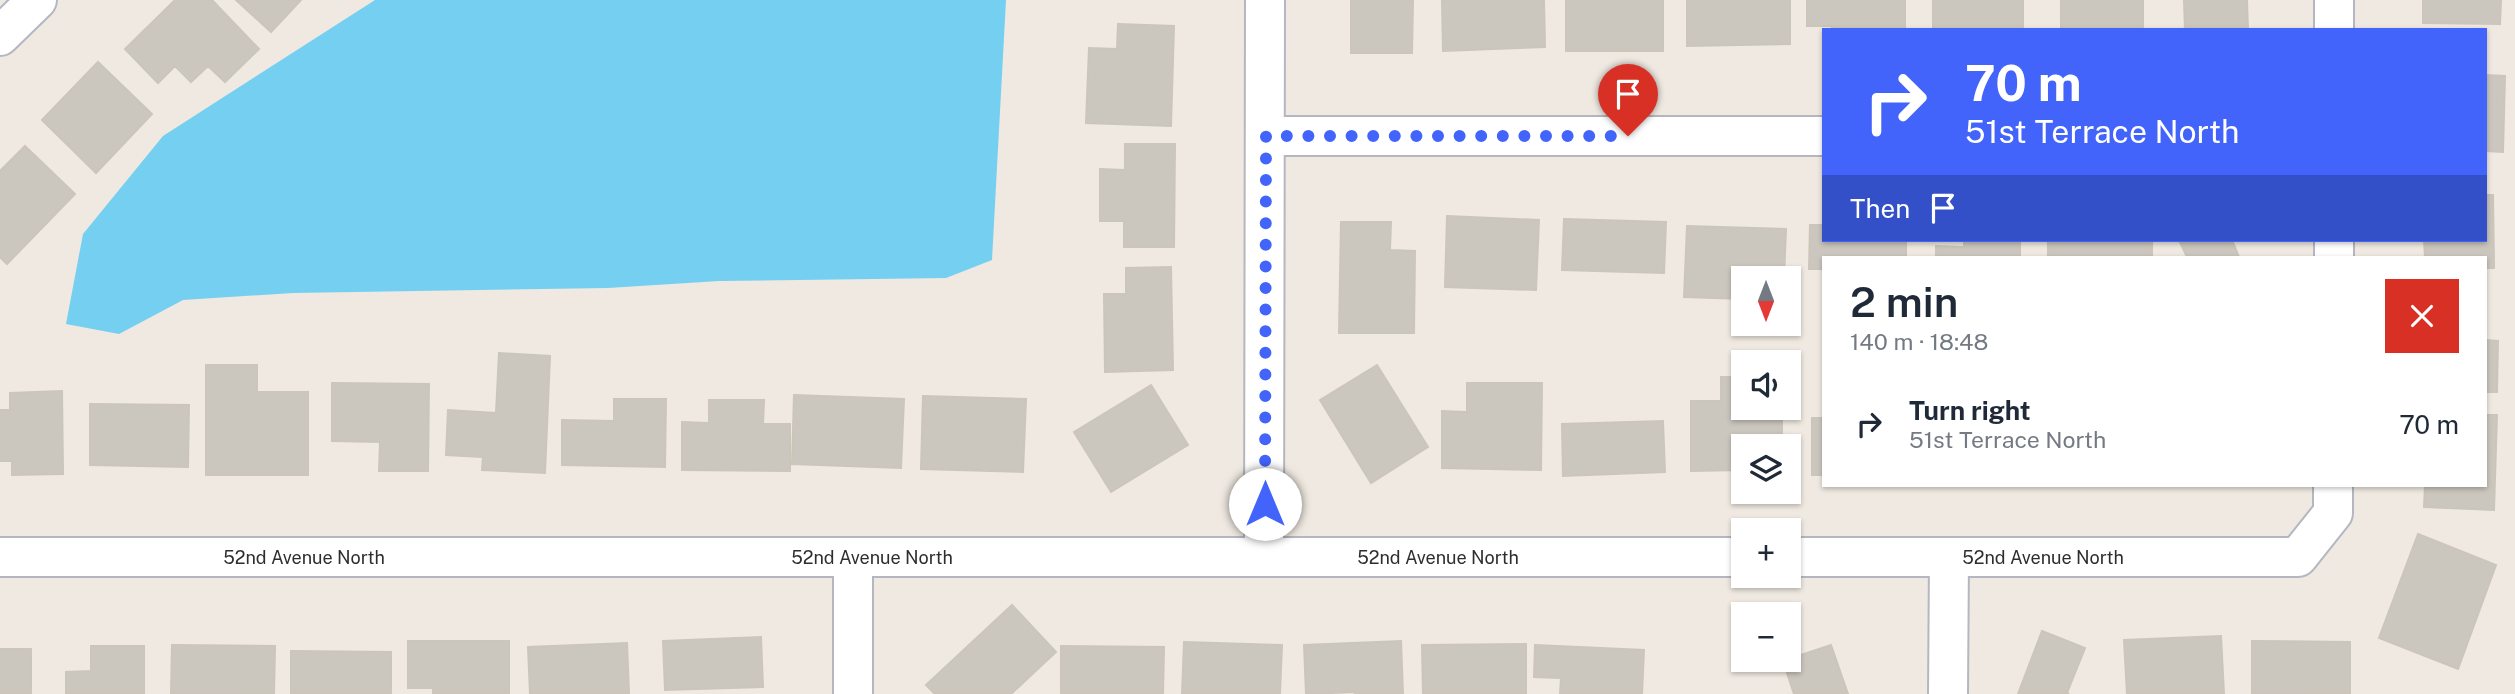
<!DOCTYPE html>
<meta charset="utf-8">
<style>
body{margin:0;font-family:"Public Sans",sans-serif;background:#f6f6f7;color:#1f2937;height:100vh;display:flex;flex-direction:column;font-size:26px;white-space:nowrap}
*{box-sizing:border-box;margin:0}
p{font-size:23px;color:#747a83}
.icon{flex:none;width:38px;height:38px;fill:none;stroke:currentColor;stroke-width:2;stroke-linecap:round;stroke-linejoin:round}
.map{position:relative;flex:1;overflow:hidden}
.drawer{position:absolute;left:1822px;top:256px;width:665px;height:231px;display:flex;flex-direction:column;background:#fff;border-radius:0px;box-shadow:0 2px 5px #0004}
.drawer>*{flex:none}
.hud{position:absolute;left:1822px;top:28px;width:665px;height:214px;border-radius:0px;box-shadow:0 2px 5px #0004;background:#4264fb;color:#fff;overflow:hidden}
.needle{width:46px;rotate:180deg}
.fabs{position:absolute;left:1731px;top:266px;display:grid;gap:14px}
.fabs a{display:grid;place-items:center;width:70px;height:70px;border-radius:0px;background:#fff;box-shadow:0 2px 5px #0004;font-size:35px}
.pin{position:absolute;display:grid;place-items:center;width:60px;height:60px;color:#fff;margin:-72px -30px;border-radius:50% 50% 50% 0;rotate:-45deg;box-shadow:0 0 7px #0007}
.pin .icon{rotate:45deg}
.me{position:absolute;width:77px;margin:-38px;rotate:0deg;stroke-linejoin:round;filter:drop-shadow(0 0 5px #0008)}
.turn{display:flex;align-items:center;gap:24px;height:147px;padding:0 28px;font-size:32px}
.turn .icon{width:91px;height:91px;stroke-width:2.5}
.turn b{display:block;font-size:49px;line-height:60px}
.then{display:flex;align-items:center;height:66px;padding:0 28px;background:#0003;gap:14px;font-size:26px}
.round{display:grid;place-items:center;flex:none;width:74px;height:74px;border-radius:0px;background:#f6f6f7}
.summary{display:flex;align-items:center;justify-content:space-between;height:119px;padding:0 28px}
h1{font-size:42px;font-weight:600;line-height:52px}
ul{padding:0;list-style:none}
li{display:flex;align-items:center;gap:21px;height:98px;padding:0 28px}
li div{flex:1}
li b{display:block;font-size:26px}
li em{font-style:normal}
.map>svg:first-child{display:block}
.water{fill:#75cff0}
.building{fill:#cbc7bf;stroke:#cbc5ba;stroke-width:2}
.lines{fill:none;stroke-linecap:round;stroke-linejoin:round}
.minor-casing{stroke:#b4b7c1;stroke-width:42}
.minor{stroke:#fff;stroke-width:38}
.route{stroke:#4264fb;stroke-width:12;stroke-dasharray:0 21.6}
.labels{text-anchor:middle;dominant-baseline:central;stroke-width:5;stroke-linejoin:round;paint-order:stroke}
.street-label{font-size:18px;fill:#2e2e2e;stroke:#fff}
</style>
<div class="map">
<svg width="2515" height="694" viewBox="0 0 2515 694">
<rect width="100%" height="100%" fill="#efe9e1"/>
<path class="water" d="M375,0H1006L992,260L946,278L719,281L608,288L293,293L183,300L119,334L66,324L83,234L163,136Z"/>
<path class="building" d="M175,0H212L259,49L225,82L208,66L191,82L175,66L158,83L125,49Z
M236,0H301L271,32Z
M1351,0H1413L1412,53H1351Z
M1442,0H1544L1545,47L1443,51Z
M1566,0H1663V51H1566Z
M1687,0H1790V44L1687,46Z
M1807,0H1905V30H1832V26H1807Z
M1933,0H2023V30H1933Z
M2061,0H2143V30H2061Z
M2184,0H2247L2248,30H2185Z
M2423,0H2501L2500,24L2423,23Z
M1118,24L1174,26L1171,126L1086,123L1089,48L1117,49Z
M98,62L152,114L96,173L42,120Z
M2485,75L2505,76L2503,152L2485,151Z
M1125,144H1175L1174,247H1124V221H1100V169L1125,170Z
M25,146L75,194L7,264L0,257V171Z
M2485,195H2493L2494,268H2485V257H2425L2424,240H2485Z
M1447,216L1539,220L1536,290L1445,287Z
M1564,219L1666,222L1664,273L1562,270Z
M1341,222H1391L1390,250L1415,251L1414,333H1339Z
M1810,225H1824V240H1906V257H1824V269H1809Z
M1687,226L1786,229L1784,278H1743V299L1684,297Z
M1964,240H2020V257H1936V246L1964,247Z
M2048,240H2152V257H2048Z
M2179,240H2232L2239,257H2187Z
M1171,267L1173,370L1105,372L1104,294H1126V268Z
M2485,340L2498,341L2497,392H2485Z
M499,353L550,356L545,473L482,470L483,457L446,455L448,410L496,413Z
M206,365H257V392H308V475H206Z
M1377,365L1428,447L1371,483L1320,400Z
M1721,377H1743V408H1782V446H1743V470L1691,471V401H1721Z
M332,383L429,384L428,471H379L380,442L332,441Z
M1467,383H1542L1541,470L1442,468V411L1467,412Z
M1151,385L1188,445L1111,492L1074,432Z
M62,391L63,474L12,475V461H0V410H10V393Z
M794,395L904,399L901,468L792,464Z
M923,396L1026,399L1023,472L921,469Z
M614,399H666L665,467L562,465V420L614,421Z
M709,400H764L763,424H790V471L682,470V422L709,423Z
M90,404L189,405L188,467L90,465Z
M2485,415H2497L2494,510L2424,507L2425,485H2485Z
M1812,418H1824V475H1812Z
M1663,421L1665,472L1563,476L1562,424Z
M2418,534L2496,565L2458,669L2379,638Z
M1012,605L1056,652L1011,694H935L926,685Z
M2042,631L2085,648L2067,693L2069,694H2018Z
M2221,636L2224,694H2127L2124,640Z
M761,637L763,687L665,690L663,641Z
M408,641H509V694H433V688H408Z
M1401,641L1403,694H1355V692L1306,694L1304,645Z
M2252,641L2350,642V694L2252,693Z
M1184,642L1282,645L1280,694H1182Z
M627,643L629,694H530L528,647Z
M1526,644V694H1423L1422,645Z
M172,645L275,646L274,694L171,693Z
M1535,645L1644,650L1642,694H1560L1561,678L1534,677Z
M1831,645L1848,694H1794L1783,661Z
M91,646H144V694H66V672L91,671Z
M1061,646L1164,647L1163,694H1061Z
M0,649H31V694H0Z
M291,651L391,652V694H291Z"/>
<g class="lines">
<defs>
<path id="minor" d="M2334,0V30
M0,36L37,0
M1266,136H1824
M2334,257V240
M0,557H1743
M853,557V694
M1264,557L1265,0
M1788,557H2298L2333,513V485
M1948,694L1949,557"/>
</defs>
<use href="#minor" class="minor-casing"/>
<use href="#minor" class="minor"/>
</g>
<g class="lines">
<path class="route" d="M1265,504L1266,136H1628"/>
</g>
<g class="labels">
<g class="street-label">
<text x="304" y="557">52nd Avenue North</text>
<text x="872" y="557">52nd Avenue North</text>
<text x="1438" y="557">52nd Avenue North</text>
<text x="2043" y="557">52nd Avenue North</text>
</g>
</g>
</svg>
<div class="fabs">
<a><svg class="needle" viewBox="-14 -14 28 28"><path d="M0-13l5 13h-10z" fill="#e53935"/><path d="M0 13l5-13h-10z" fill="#747a83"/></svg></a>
<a><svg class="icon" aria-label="sound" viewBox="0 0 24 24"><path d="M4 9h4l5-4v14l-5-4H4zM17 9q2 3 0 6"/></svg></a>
<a><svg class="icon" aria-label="layers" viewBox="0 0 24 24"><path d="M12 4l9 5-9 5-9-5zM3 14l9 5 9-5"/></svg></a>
<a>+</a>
<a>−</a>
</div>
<div class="pin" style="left:1628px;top:136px;background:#d93025"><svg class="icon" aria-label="arrive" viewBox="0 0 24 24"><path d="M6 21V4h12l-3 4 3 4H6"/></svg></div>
<svg class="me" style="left:1265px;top:504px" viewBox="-20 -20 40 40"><circle r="19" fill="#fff"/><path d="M0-13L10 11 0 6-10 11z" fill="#4264fb"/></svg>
<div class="hud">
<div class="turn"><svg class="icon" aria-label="right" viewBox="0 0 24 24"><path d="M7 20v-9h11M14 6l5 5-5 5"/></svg><div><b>70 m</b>51st Terrace North</div></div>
<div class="then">Then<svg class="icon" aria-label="arrive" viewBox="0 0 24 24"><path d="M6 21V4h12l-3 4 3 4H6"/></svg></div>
</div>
<section class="drawer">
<div class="summary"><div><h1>2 min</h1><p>140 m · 18:48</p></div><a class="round" style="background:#d93025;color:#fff"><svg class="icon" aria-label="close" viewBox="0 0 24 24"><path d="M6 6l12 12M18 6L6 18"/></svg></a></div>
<ul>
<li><svg class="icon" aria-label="right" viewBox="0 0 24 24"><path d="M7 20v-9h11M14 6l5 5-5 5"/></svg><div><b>Turn right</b><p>51st Terrace North</p></div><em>70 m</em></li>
</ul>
</section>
</div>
